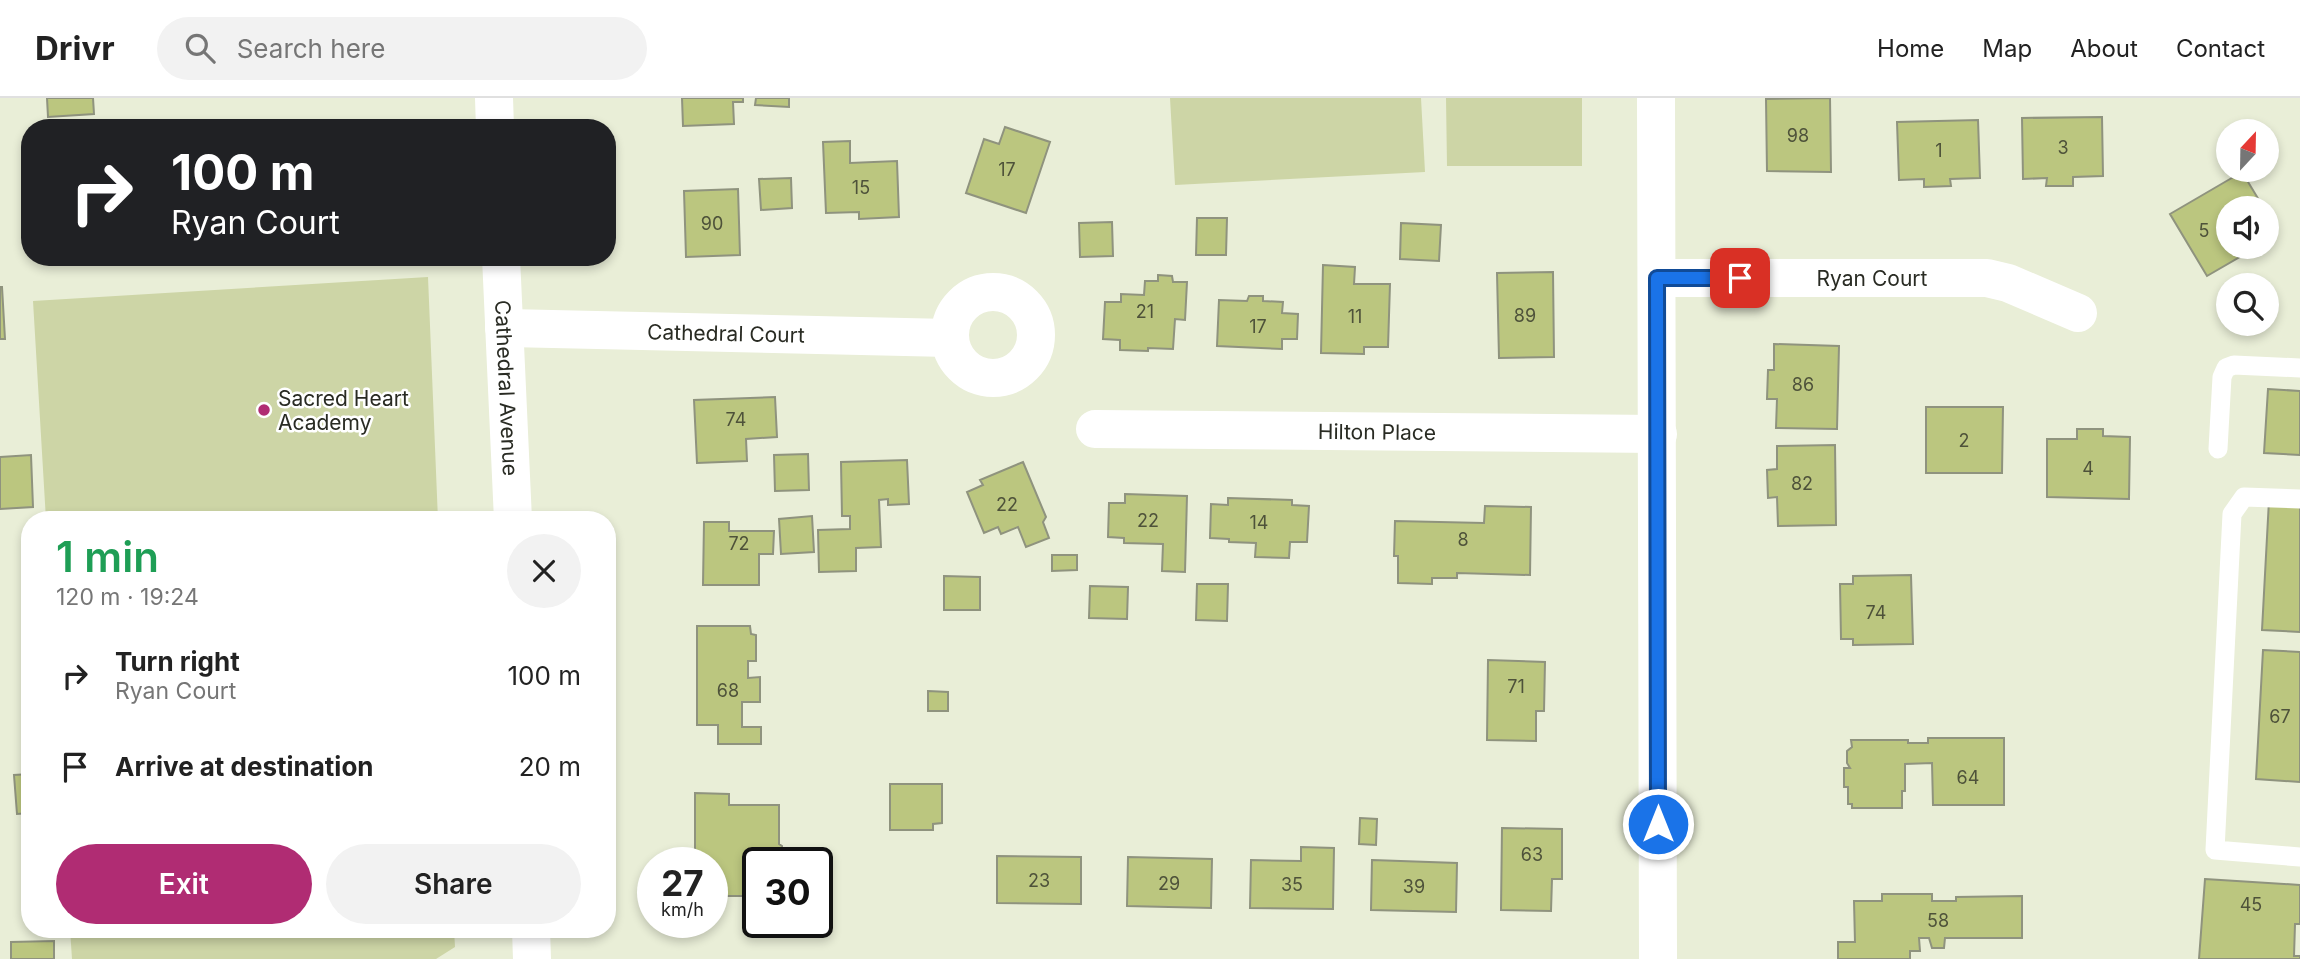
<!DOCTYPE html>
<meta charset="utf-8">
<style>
body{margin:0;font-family:Inter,sans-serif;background:#f2f2f2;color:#222;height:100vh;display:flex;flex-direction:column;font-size:26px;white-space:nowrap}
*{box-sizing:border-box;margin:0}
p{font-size:23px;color:#767676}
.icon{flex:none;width:38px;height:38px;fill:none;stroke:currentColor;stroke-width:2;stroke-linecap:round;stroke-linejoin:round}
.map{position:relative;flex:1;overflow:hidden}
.side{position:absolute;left:21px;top:413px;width:595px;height:427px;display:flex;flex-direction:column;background:#fff;border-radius:28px;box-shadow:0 4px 10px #0003}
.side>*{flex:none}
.banner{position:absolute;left:21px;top:21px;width:595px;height:147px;border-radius:28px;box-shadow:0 4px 10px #0003;background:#202124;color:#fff;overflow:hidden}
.needle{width:46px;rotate:22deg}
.fabs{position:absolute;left:2216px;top:21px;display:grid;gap:14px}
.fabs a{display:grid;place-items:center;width:63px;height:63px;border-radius:50%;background:#fff;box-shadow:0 4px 10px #0003;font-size:35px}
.speed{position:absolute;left:637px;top:749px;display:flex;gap:14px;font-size:35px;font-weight:700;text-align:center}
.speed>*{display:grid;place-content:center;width:91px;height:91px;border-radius:50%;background:#fff;box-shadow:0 4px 10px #0003;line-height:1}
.speed small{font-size:18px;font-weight:400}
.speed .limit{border:4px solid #111;border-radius:10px;background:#fff;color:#111}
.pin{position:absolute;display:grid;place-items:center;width:60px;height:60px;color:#fff;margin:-30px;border-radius:14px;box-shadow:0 4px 10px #0006}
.me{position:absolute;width:77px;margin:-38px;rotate:0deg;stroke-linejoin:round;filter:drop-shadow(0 0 5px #0008)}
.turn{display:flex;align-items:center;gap:24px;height:147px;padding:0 35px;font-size:32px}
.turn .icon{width:91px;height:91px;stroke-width:2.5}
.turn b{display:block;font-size:49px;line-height:60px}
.round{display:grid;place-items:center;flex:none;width:74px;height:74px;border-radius:37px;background:#f2f2f2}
.headline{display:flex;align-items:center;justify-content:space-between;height:119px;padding:0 35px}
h1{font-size:42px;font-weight:600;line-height:52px;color:#1e9e55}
.action{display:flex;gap:14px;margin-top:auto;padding:14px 35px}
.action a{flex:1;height:80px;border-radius:42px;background:#b02c73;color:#fff;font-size:28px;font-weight:600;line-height:80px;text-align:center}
.action a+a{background:#f2f2f2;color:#222}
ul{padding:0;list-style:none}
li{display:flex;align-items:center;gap:21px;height:91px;padding:0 35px}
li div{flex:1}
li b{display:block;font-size:26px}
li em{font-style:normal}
header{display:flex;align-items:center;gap:42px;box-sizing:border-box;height:98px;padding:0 35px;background:#fff;border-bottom:2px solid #e0e0e0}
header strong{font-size:33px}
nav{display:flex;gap:38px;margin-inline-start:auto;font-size:24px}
.search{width:490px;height:63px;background:#f2f2f2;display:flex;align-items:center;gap:18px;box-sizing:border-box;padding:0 24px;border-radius:38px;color:#767676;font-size:26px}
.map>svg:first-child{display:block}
.green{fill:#cdd5a6}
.building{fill:#bbc67f;stroke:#8f937e;stroke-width:2}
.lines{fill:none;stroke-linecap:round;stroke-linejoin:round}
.lane{stroke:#fff;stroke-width:19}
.street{stroke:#fff;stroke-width:38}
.secondary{stroke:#fff;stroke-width:38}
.route-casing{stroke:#114b97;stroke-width:18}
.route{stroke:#1a73e8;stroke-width:12}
.poi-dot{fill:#b02c73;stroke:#fff;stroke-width:2.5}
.labels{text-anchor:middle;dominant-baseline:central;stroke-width:5;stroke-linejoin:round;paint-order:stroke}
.number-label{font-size:18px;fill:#4e523a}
.street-label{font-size:21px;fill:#292b23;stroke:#fff}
.poi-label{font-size:21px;fill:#292b23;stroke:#fff;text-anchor:start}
</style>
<header>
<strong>Drivr</strong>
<div class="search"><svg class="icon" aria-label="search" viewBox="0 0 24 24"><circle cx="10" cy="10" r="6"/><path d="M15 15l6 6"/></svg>Search here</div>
<nav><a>Home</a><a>Map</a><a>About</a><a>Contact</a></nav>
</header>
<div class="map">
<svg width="2300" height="861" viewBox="0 0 2300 861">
<rect width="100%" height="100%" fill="#e9eed7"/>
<path class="green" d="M1170,0H1421L1425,74L1175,87Z
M1446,0H1582V68H1447Z
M428,179L438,422H46L33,203Z
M70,831H454L455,849L436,861H72Z"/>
<path class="building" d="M47,0H93L94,16L48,19Z
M682,0H743V4H733L734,26L683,28Z
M756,0H789V9L755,7Z
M1830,0L1831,74L1767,73L1766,1Z
M2102,19L2103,78L2073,79V88H2046L2047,80L2023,81L2022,20Z
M1978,22L1980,80L1950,81L1951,88L1924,89V81L1899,82L1897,24Z
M1005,29L1050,44L1026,115L966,95L984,41L999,46Z
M850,43V65L897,63L899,119L859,121V114L826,115L823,44Z
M2242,74L2259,102L2244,110H2228V149H2257L2207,178L2170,116Z
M791,80L792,110L761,112L759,81Z
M738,91L740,157L686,159L684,93Z
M1197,120H1227L1226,157H1196Z
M1112,124L1113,158L1080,159L1079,125Z
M1401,125L1441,127L1439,163L1400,161Z
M1323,167L1355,169L1354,186H1390L1388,249H1364V256L1321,255Z
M1553,174L1554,259L1499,260L1497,175Z
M1158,177L1172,178L1173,184H1187L1185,222L1175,221L1173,251L1148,250V253L1120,252V242L1103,241L1105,204H1121V196L1144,197L1145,183H1158Z
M0,189H2L5,241H0Z
M1249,198H1263V203L1283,204L1282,215L1298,216L1297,241H1282V251L1217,248L1219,202L1247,203Z
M1774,246L1839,248L1837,331L1776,330L1777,301H1767L1768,272H1774Z
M2268,291L2300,293V357L2264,355Z
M775,299L777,339L746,341L747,363L697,365L694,302Z
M1926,309H2003L2002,375H1926Z
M2077,331H2103V338L2130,339L2129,401L2047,399V341H2077Z
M1835,347L1836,427L1778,428L1777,399L1768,400L1767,372L1777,371V348Z
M808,356L809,392L775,393L774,357Z
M31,357L33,409L0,411V359Z
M907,362L909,406L888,407V401L879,402L881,449L856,450V473L819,474L818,432L850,431V418H842L841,364Z
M1023,364L1046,419L1043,424L1049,440L1026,449L1018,429L1001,436L998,429L984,435L967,394L983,387L980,382Z
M1125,396L1187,398L1185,474L1162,473L1163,446L1124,445V440L1108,439L1109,405H1125Z
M1228,400L1292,402V407L1309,408L1307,444H1290L1289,460L1255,459L1256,445L1229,444V441L1210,440L1211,406L1228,407Z
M2269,402L2300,404V534L2262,532Z
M1485,408L1531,409L1530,477L1457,475V480H1432V486L1398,485V458H1394L1395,423L1484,425Z
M812,418L814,454L781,456L779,421Z
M704,424H729V433H774L773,456H759V487H703Z
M1052,457H1077V472L1052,473Z
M1911,477L1913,546L1853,547V541H1841L1840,486H1853V478Z
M944,478L980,479V512H944Z
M1197,486H1228L1227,523L1196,522Z
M1090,488L1128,489L1127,521L1089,520Z
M697,528H750L751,536L756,537V563H748V580L760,579V604H742V629H761V646H718V627H697Z
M2263,552L2300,554V684L2256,681Z
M1488,562L1545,564L1544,613H1536V643L1487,642Z
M928,593L948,594V613H928Z
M1928,640H2004V707H1933L1932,665L1905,666V693H1902V710H1852V706H1848V689H1844V670H1850L1847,665V653L1852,649L1851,642H1908V645H1928Z
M30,676V715L17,716L14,677Z
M890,686H942V725L933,726V732H890Z
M695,695L729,696V707H779V746L782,748V765H758V798H712V765H695Z
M1360,720L1377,721L1376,747L1359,746Z
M1502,730L1562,731V781H1552L1551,813L1501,812Z
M1301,749L1334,750L1333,811L1250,810L1251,762L1301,763Z
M997,758L1081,759V806L997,805Z
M1128,759L1212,761L1211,810L1127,808Z
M1372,762L1457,765L1456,814L1371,812Z
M2205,781L2300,787V826H2295L2294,858H2300V861H2199Z
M1882,796H1932V803H1956V799L2022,798V840H1945L1944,850H1932L1929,840H1919L1920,853H1910V861H1838V844H1855L1854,803H1882Z
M54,843V861H11V844Z"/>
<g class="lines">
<path class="lane" d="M2218,351L2222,279L2226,270L2234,267L2300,270
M2300,401L2244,399L2232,416L2215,752L2300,759"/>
<g class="street">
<path d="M1656,0L1658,861"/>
<path id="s1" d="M1658,180H1987L2008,185L2078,215"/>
<circle cx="993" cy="237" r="43"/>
<path id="s2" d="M504,230L949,240"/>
<path id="s3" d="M1095,331L1658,336"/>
</g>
<g class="secondary">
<path d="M494,0L495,30"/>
<path id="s4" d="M501,159L513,422"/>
<path d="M531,831L532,861"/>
</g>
</g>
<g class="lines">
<defs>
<path id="route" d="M1658,726L1657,180H1740"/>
</defs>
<use href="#route" class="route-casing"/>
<use href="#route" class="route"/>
</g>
<circle class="poi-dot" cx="264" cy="312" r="7"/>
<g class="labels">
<g class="number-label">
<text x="1798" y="37">98</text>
<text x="2063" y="49">3</text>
<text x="1939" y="52">1</text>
<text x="1007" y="71">17</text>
<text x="861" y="89">15</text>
<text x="712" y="125">90</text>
<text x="2204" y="132">5</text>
<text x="1145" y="213">21</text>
<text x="1525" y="217">89</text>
<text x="1355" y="218">11</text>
<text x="1258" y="228">17</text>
<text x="1803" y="286">86</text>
<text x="736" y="321">74</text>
<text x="1964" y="342">2</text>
<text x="2088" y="370">4</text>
<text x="1802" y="385">82</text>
<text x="1007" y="406">22</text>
<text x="1148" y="422">22</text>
<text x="1259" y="424">14</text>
<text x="1463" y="441">8</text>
<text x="739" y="445">72</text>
<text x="1876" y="514">74</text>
<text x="1516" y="588">71</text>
<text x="728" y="592">68</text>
<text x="2280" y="618">67</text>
<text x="1968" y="679">64</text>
<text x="1532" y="756">63</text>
<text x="1039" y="782">23</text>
<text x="1169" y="785">29</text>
<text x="1292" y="786">35</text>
<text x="1414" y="788">39</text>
<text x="2251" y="806">45</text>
<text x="1938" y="822">58</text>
</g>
<g class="street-label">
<text stroke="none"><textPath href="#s1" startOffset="214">Ryan Court</textPath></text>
<text stroke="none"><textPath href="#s2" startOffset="222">Cathedral Court</textPath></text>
<text stroke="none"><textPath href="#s4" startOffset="131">Cathedral Avenue</textPath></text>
<text stroke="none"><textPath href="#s3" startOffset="282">Hilton Place</textPath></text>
</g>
<g class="poi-label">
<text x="278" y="300">Sacred Heart<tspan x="278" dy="24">Academy</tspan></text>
</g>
</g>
</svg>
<div class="fabs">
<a><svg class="needle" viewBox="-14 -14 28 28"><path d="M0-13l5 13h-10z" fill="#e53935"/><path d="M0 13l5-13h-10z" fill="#767676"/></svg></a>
<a><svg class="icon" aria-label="sound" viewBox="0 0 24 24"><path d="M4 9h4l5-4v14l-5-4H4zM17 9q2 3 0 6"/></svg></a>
<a><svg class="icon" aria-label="search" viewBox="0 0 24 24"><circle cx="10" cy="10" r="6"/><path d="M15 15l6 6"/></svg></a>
</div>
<div class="speed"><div>27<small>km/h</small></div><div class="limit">30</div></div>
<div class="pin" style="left:1740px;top:180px;background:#d93025"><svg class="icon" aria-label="arrive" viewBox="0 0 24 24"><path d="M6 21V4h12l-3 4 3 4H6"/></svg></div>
<svg class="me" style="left:1658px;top:726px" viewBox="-20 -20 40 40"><circle r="17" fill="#1a73e8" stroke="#fff" stroke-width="3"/><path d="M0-11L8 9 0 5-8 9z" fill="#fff"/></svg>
<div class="banner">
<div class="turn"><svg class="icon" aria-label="right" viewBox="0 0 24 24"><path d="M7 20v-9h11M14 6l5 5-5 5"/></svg><div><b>100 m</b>Ryan Court</div></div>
</div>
<section class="side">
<div class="headline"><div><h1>1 min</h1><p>120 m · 19:24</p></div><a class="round"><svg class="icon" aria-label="close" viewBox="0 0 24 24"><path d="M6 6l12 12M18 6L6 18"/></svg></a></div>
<ul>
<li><svg class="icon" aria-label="right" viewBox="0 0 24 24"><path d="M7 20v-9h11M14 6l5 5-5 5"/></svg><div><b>Turn right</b><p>Ryan Court</p></div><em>100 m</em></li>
<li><svg class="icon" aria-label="arrive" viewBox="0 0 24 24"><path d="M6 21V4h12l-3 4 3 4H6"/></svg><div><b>Arrive at destination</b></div><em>20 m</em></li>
</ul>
<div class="action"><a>Exit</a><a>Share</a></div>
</section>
</div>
